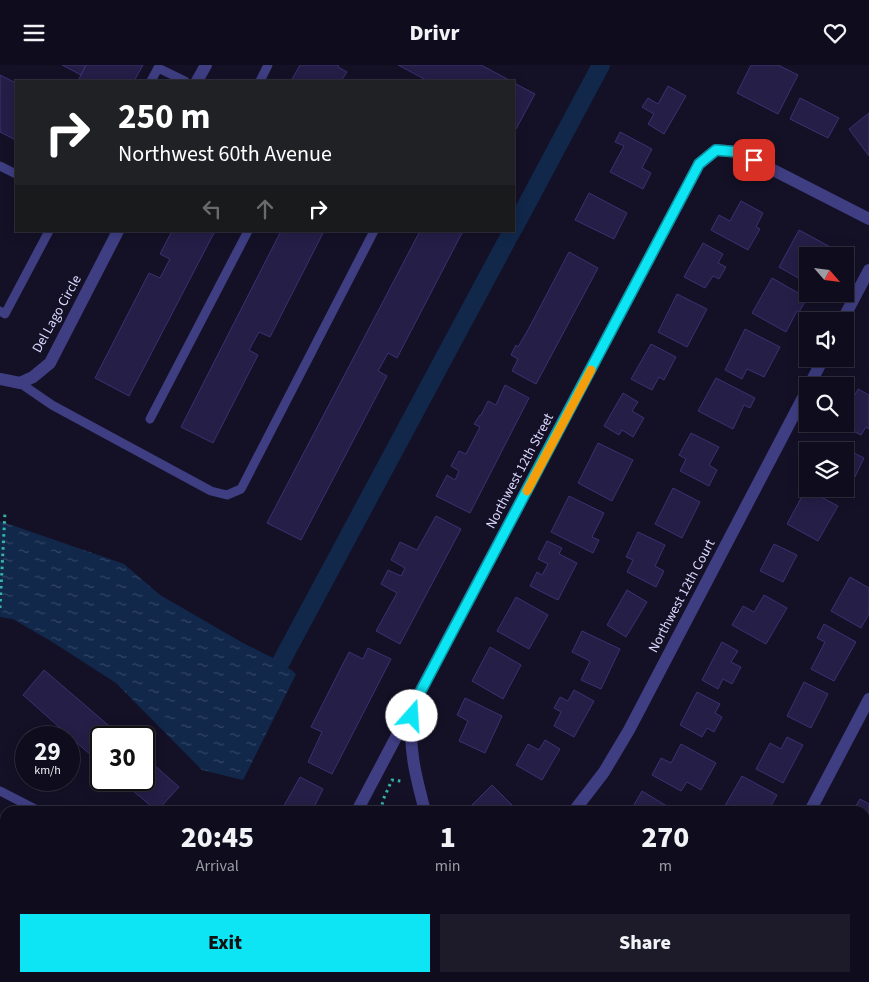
<!DOCTYPE html>
<style>
body{margin:0;font-family:"Source Sans 3",sans-serif;background:#1d1b2a;color:#f1f3f6;height:100vh;display:flex;flex-direction:column;font-size:19px;white-space:nowrap}
*{box-sizing:border-box;margin:0}
p{font-size:16px;color:#9b9ca4}
.icon{flex:none;width:28px;height:28px;fill:none;stroke:currentColor;stroke-width:2;stroke-linecap:round;stroke-linejoin:round}
.map{position:relative;flex:1;overflow:hidden}
.drawer{position:absolute;left:0px;top:741px;width:870px;height:176px;display:flex;flex-direction:column;background:#0f0d1d;border-radius:15px 15px 0 0;box-shadow:0 2px 12px #0003,0 0 0 1px #2f2d3b}
.drawer>*{flex:none}
.guide{position:absolute;left:15px;top:15px;width:500px;height:152px;border-radius:0px;box-shadow:0 2px 12px #0003,0 0 0 1px #2f2d3b;background:#202124;color:#fff;overflow:hidden}
.needle{width:32px;rotate:118deg}
.buttons{position:absolute;left:799px;top:182px;display:grid;gap:10px}
.buttons a{display:grid;place-items:center;width:55px;height:55px;border-radius:0px;background:#0f0d1d;box-shadow:0 2px 12px #0003,0 0 0 1px #2f2d3b;font-size:25px}
.speed{position:absolute;left:15px;top:661px;display:flex;gap:10px;font-size:25px;font-weight:700;text-align:center}
.speed>*{display:grid;place-content:center;width:65px;height:65px;border-radius:50%;background:#0f0d1d;box-shadow:0 2px 12px #0003,0 0 0 1px #2f2d3b;line-height:1}
.speed small{font-size:12px;font-weight:400}
.speed .limit{border:2px solid #111;border-radius:8px;background:#fff;color:#111}
.pin{position:absolute;display:grid;place-items:center;width:42px;height:42px;color:#fff;margin:-21px;border-radius:10px;box-shadow:0 2px 8px #0006}
.me{position:absolute;width:55px;margin:-28px;rotate:19deg;stroke-linejoin:round;filter:drop-shadow(0 0 4px #0008)}
.turn{display:flex;align-items:center;gap:18px;height:105px;padding:0 20px;font-size:22px}
.turn .icon{width:65px;height:65px;stroke-width:2.5}
.turn b{display:block;font-size:35px;line-height:42px}
.lanes{display:flex;align-items:center;height:48px;padding:0 20px;background:#0003;justify-content:center;gap:25px;direction:ltr}
.lanes .off{opacity:.35}
.eta{display:flex;justify-content:space-evenly;align-items:center;height:85px;text-align:center}
.eta b{font-size:30px;font-weight:800;line-height:35px}
.cta{display:flex;gap:10px;margin-top:auto;padding:10px 20px}
.cta a{flex:1;height:58px;border-radius:0px;background:#0de4f4;color:#111;font-size:20px;font-weight:800;line-height:58px;text-align:center}
.cta a+a{background:#1d1b2a;color:#f1f3f6}
header{display:flex;justify-content:space-between;align-items:center;height:65px;padding:0 20px;background:#0f0d1d;font-size:22px;font-weight:800}
.map>svg:first-child{display:block}
.water{fill:url(#water-ripples)}
.lines{fill:none;stroke-linecap:round;stroke-linejoin:round}
.canal{stroke:#11284b;stroke-width:18}
.building{fill:#251e47;stroke:#3c3172}
.path{stroke:#35b4a8;stroke-width:3;stroke-dasharray:2.5 4;stroke-linecap:butt}
.service{stroke:#3f3e83;stroke-width:9}
.minor{stroke:#3f3e83;stroke-width:12}
.route-casing{stroke:#08949f;stroke-width:12}
.route{stroke:#0de4f4;stroke-width:9}
.slow{stroke:#f59e0b;stroke-width:9}
.labels{text-anchor:middle;dominant-baseline:central;stroke-width:4;stroke-linejoin:round;paint-order:stroke}
.street-label{font-size:14px;fill:#dbd8fd;stroke:#141127}
</style>
<header><svg class="icon" aria-label="menu" viewBox="0 0 24 24"><path d="M4 6h16M4 12h16M4 18h16"/></svg>Drivr<svg class="icon" aria-label="heart" viewBox="0 0 24 24"><path d="M12 20l-8-8c-3-5 5-10 8-4 3-6 11-1 8 4z"/></svg></header>
<div class="map">
<svg width="869" height="917" viewBox="0 0 869 917">
<defs>
<pattern id="water-ripples" width="26" height="14" patternUnits="userSpaceOnUse" patternTransform="scale(1.25)"><rect width="26" height="14" fill="#11284b"/><path d="M2 4q2-2 4 0t4 0M15 11q2-2 4 0t4 0" fill="none" stroke="#334666"/></pattern>
</defs>
<rect width="100%" height="100%" fill="#141127"/>
<path class="water" d="M0,456L124,499L160,530L243,578L281,597L296,609L243,715L202,705L116,618L54,578L13,554L0,552Z"/>
<g class="lines">
<path class="canal" d="M514,163L601,0
M281,597L512,166"/>
</g>
<path class="building" d="M62,0H86L81,10Z
M86,0H143L134,16H78Z
M300,0H339L338,2L347,7L341,16H291Z
M398,0H481L511,16H428Z
M751,0H778L798,10L778,49L737,28Z
M0,10L16,18V75L0,67Z
M514,18L535,29L516,64L514,63Z
M668,21L686,31L664,69L648,59L654,49L642,42L648,33L658,39Z
M800,33L839,53L828,73L790,54Z
M869,48V91L849,64Z
M620,67L652,84L642,103L651,108L643,124L610,107L624,81L615,77Z
M589,128L627,148L614,174L575,155Z
M741,136L763,148L756,162L760,164L748,185L711,165L719,150L730,156Z
M799,165L834,184L829,191H808L807,218L779,202Z
M172,166H215L129,331L95,313L149,208L160,213L170,194L160,189Z
M281,166H320L323,168L270,272L259,267L249,285L258,290L213,378L181,362Z
M420,166H463L397,293L388,288L378,306L387,311L301,475L267,458Z
M703,178L723,189L718,198L726,202L719,214L713,211L705,223L684,212Z
M569,187L598,203L536,319L512,306L518,294L511,290L516,280L518,282L529,263Z
M772,213L807,233L799,247L797,246L786,267L752,248Z
M677,229L707,244L687,282L658,267Z
M745,264L780,282L764,312L747,304L742,314L725,305Z
M651,279L676,292L664,315L659,312L652,325L631,314Z
M716,313L755,333L750,343L744,340L733,364L698,346Z
M505,320L529,333L470,448L436,431L447,410L455,415L459,406L451,401L459,386L466,389L480,362L474,359L480,350H481L488,336L496,340Z
M858,324L869,330V364L866,362L861,370L840,359H845V349Z
M623,328L638,337L632,346L644,353L633,372L622,365L619,370L604,361Z
M691,368L719,382L709,400L717,405L709,421L680,406L686,394L679,390Z
M598,378L633,395L612,436L578,418Z
M836,379L864,393L849,424L845,423V386H832Z
M673,423L700,437L682,473L655,459Z
M806,424L838,441L818,476L787,459Z
M569,431L604,448L592,472L599,475L593,488L551,467Z
M436,451L461,464L400,579L376,566L397,528L381,519L388,505L401,511L405,503L391,495L400,477L417,485Z
M638,467L665,480L655,501L664,506L656,522L627,507L633,495L626,492Z
M547,476L562,483L559,489L577,498L558,535L530,521L537,507L542,510L548,499L538,494Z
M774,479L797,490L783,517L760,506Z
M850,512L869,523V549L861,563L831,546Z
M627,525L647,537L626,572L607,560Z
M764,530L787,543L766,579L732,560L743,541L754,547Z
M516,532L548,550L529,584L497,566Z
M824,559L856,577L834,616L811,604L825,577L817,573Z
M582,566L620,584L601,624L581,615L590,596L572,587Z
M722,577L738,586L731,597L741,602L732,619L723,614L718,624L702,615Z
M490,582L521,600L503,634L472,616Z
M368,583L391,594L332,709L308,697L322,667L311,662L349,587L363,594Z
M44,605L122,672H101V699L23,630Z
M804,617L828,629L811,663L787,651Z
M574,625L594,636L574,672L554,661L561,647L554,643L560,632L568,636Z
M697,627L720,639L715,648L722,652L714,667L707,663L702,672L680,660Z
M465,633L502,651L485,688L459,676L468,656L457,650Z
M787,672L803,680L783,718L756,704L770,678L781,684Z
M545,675L560,684L542,715L516,700L528,679L539,685Z
M681,679L716,698L701,725L687,717L681,726L652,710L661,693L671,698Z
M144,691L179,722L157,746L120,715H144Z
M742,711L777,730L768,746H722Z
M300,712L323,724L312,746H281Z
M492,720L518,746H466Z
M642,726L675,746H628L630,744L631,745Z
M860,734L869,739V777L865,784V746H853Z
M0,799L5,825V829L0,830Z
M869,889V917H860L856,915L857,912H865V896Z
M6,912H27L36,917H4Z
M200,912H249L247,917H197Z
M384,912H423L421,917H414L409,914L407,917H392Z
M437,912H459L469,917H435Z
M642,912H686L684,917H639Z
M768,912H796L797,913L795,917H766Z"/>
<g class="lines">
<path class="path" d="M0,543L5,447
M381,746L383,735L392,715L401,716L402,719"/>
<path class="service" d="M151,16L158,3L185,16
M260,16L268,0
M0,101L16,109
M0,246L5,249L49,166
M20,318L52,340L211,426L227,430L241,424L374,166
M150,354L248,166
M0,726L39,746"/>
<path class="minor" d="M197,16L206,0
M842,256L869,205
M0,314L20,318L33,312L50,298L118,166
M809,321L823,294
M413,649C407,680 417,716 425,746
M357,746L699,99L716,85L738,87L869,154
M574,746L604,707L629,665L808,323
M810,746L869,634
M0,878L5,877
M90,912L99,917
M539,912L544,917
M720,917L722,912"/>
</g>
<g class="lines">
<defs>
<path id="route" d="M412,651L414,639L699,99L716,85L738,87L754,95"/>
</defs>
<use href="#route" class="route-casing"/>
<use href="#route" class="route"/>
<path class="slow" d="M527,426L591,305"/>
</g>
<g class="labels">
<g class="street-label">
<text transform="translate(57 249) rotate(-61)">Del Lago Circle</text>
<text transform="translate(520 406) rotate(-62)">Northwest 12th Street</text>
<text transform="translate(682 531) rotate(-62)">Northwest 12th Court</text>
</g>
</g>
</svg>
<div class="buttons">
<a><svg class="needle" viewBox="-14 -14 28 28"><path d="M0-13l5 13h-10z" fill="#e53935"/><path d="M0 13l5-13h-10z" fill="#9b9ca4"/></svg></a>
<a><svg class="icon" aria-label="sound" viewBox="0 0 24 24"><path d="M4 9h4l5-4v14l-5-4H4zM17 9q2 3 0 6"/></svg></a>
<a><svg class="icon" aria-label="search" viewBox="0 0 24 24"><circle cx="10" cy="10" r="6"/><path d="M15 15l6 6"/></svg></a>
<a><svg class="icon" aria-label="layers" viewBox="0 0 24 24"><path d="M12 4l9 5-9 5-9-5zM3 14l9 5 9-5"/></svg></a>
</div>
<div class="speed"><div>29<small>km/h</small></div><div class="limit">30</div></div>
<div class="pin" style="left:754px;top:95px;background:#d93025"><svg class="icon" aria-label="arrive" viewBox="0 0 24 24"><path d="M6 21V4h12l-3 4 3 4H6"/></svg></div>
<svg class="me" style="left:412px;top:651px" viewBox="-20 -20 40 40"><circle r="19" fill="#fff"/><path d="M0-13L10 11 0 6-10 11z" fill="#0de4f4"/></svg>
<div class="guide">
<div class="turn"><svg class="icon" aria-label="right" viewBox="0 0 24 24"><path d="M7 20v-9h11M14 6l5 5-5 5"/></svg><div><b>250 m</b>Northwest 60th Avenue</div></div>
<div class="lanes"><svg class="icon off" aria-label="left" viewBox="0 0 24 24"><path d="M17 20v-9H6M10 6l-5 5 5 5"/></svg><svg class="icon off" aria-label="ahead" viewBox="0 0 24 24"><path d="M12 20V5M6 11l6-6 6 6"/></svg><svg class="icon" aria-label="right" viewBox="0 0 24 24"><path d="M7 20v-9h11M14 6l5 5-5 5"/></svg></div>
</div>
<section class="drawer">
<div class="eta">
<div><b>20:45</b><p>Arrival</p></div>
<div><b>1</b><p>min</p></div>
<div><b>270</b><p>m</p></div>
</div>
<div class="cta"><a>Exit</a><a>Share</a></div>
</section>
</div>
